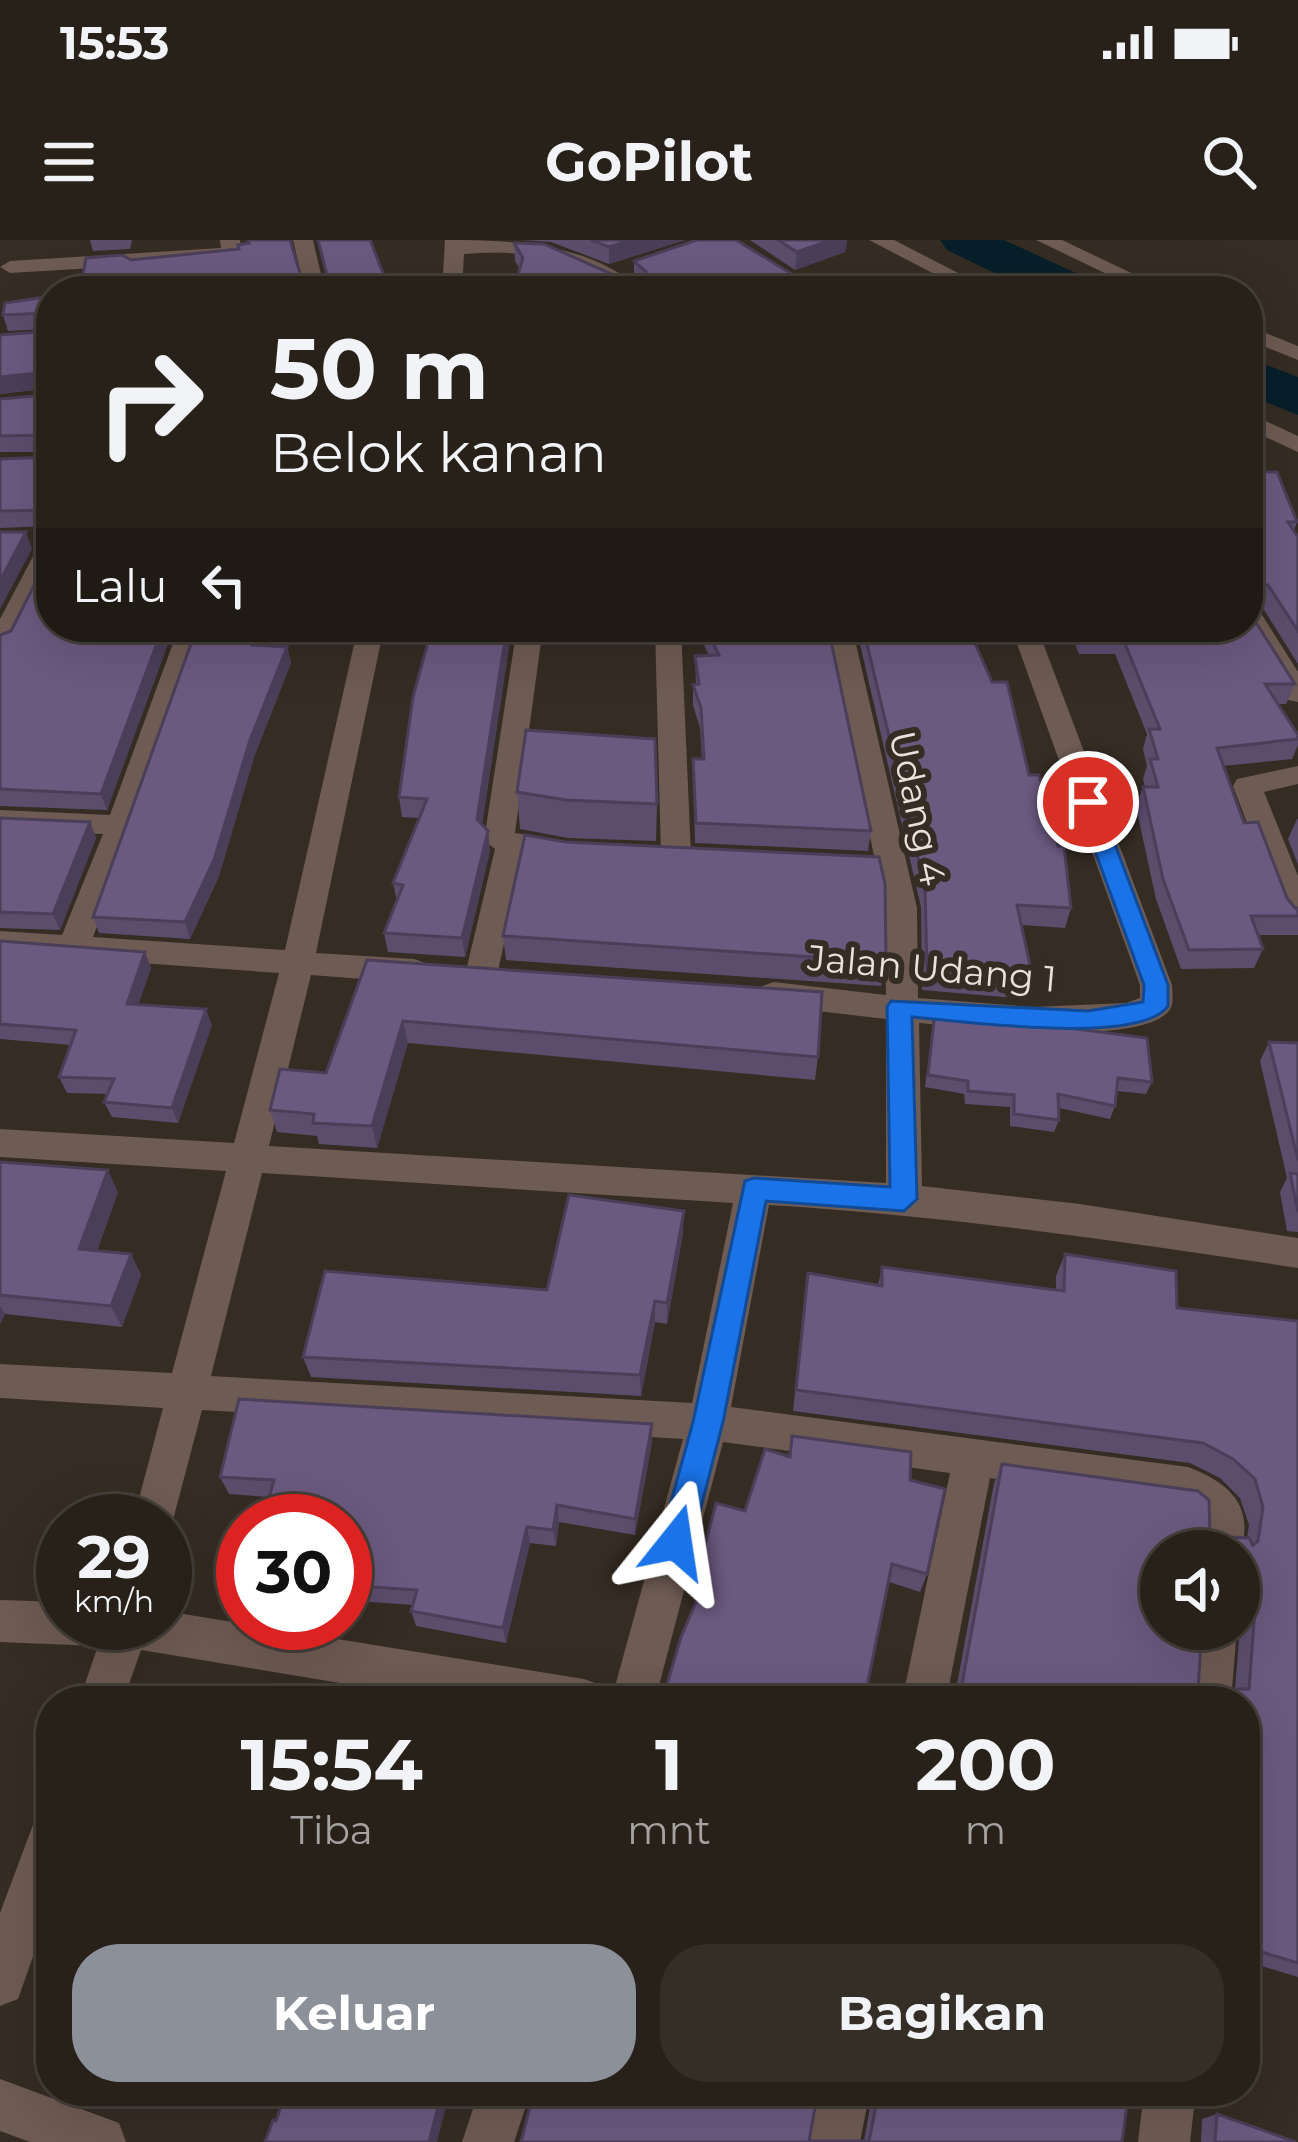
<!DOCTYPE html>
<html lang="id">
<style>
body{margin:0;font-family:Montserrat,sans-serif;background:#342e27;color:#f1f3f6;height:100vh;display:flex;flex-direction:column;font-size:45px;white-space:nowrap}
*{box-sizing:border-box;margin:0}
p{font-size:39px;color:#a5a3a2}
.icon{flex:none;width:66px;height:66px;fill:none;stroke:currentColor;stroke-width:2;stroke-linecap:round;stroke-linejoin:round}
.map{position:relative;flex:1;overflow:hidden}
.drawer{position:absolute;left:36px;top:1446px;width:1224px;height:420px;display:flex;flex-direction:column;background:#28211a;border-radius:48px;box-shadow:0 12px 48px #0002,0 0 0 3px #443e39}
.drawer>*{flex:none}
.banner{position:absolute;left:36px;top:36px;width:1227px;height:366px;border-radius:48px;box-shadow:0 12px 48px #0002,0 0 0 3px #443e39;background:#28211a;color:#f1f3f6;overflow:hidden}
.tools{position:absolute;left:1140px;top:1290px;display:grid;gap:24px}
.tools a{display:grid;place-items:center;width:120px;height:120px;border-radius:50%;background:#28211a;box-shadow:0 12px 48px #0002,0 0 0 3px #443e39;font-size:60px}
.speed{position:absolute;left:36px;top:1254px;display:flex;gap:24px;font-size:60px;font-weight:700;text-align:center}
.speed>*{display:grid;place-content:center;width:156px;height:156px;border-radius:50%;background:#28211a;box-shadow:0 12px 48px #0002,0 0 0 3px #443e39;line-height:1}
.speed small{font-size:30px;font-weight:400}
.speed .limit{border:18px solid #d22;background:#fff;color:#111}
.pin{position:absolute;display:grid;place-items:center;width:102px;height:102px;color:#fff;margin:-51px;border:6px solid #fff;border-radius:50%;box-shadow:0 3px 12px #0007}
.me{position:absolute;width:132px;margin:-66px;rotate:15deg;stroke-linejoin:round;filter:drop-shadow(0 0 9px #0008)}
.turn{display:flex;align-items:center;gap:42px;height:252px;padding:0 36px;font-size:54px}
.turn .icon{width:156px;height:156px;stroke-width:2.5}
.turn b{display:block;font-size:84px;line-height:102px}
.then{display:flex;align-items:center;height:114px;padding:0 36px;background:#0003;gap:24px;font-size:45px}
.eta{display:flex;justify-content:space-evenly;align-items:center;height:204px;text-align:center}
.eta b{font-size:72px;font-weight:700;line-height:84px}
.cta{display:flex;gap:24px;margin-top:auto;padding:24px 36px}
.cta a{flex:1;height:138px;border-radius:48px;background:#8c9099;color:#fff;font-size:48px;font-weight:700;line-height:138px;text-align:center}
.cta a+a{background:#342e27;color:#f1f3f6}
.status{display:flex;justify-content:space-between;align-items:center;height:84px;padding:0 60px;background:#28211a;direction:ltr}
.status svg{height:33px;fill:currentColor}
header{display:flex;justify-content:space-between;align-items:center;height:156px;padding:0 36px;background:#28211a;font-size:54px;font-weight:700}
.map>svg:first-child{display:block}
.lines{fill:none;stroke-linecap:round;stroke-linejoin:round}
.river{fill:#061f2a;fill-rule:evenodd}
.minor{fill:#6e5b53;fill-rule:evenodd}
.wall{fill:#5c4d6d;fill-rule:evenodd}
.shaded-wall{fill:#4b3e59}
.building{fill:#6b597f;stroke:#4b3e59;stroke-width:3;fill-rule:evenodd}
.route{fill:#1a73e8;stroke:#114b97;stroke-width:3}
.labels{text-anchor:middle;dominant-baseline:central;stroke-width:12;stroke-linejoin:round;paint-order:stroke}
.street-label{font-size:36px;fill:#e9e2dc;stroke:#352c23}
</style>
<div class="status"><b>15:53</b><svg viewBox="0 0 49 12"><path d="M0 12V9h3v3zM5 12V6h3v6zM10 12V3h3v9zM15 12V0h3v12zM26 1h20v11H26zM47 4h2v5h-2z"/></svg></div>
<header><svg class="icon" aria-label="menu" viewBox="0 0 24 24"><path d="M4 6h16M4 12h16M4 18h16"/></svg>GoPilot<svg class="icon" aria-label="search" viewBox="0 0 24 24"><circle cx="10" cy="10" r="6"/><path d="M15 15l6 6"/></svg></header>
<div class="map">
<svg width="1298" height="1902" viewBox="0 0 1298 1902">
<rect width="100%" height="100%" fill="#352c23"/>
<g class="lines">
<path class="river" d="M940,0H1004L1091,40L1098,51H1032L947,10Z
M1248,118L1298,137V175L1248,155Z"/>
<path class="minor" d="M220,0H240L241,11L227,20L10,33L0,27L10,21L221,8Z
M293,0H313L325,51H305Z
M445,0C509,0 591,2 642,51C610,51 590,33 561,22C530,11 496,12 464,14L462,51H442Z
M869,0H894L993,51H967Z
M1036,0H1062L1169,51H1142Z
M1248,86L1298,106V120L1248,100Z
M1248,173L1298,196V212L1248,189Z
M51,298V330L13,405L0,413V379L39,305Z
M1248,365L1257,367L1298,432V462L1288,460L1244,387H1248Z
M179,387H205L93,697L285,710L358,387H384L316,713L414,719L425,723L430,731L425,739L414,743L311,735L269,906L886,943V779L774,766L762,762L758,754L762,746L774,742L886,755L885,668L826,387H852L917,668L918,758L1033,767L1126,763L1140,758V745L1011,387H1037L1172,745C1172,753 1175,765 1168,772C1135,807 967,787 919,783L922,946L1080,964L1298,998V1028C1122,1001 947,976 769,965L731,1167L1188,1227C1232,1244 1256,1267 1239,1318V1311H1200V1276L1187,1265L990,1238L946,1461H902L950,1233L723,1202L655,1461H611L683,1199L202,1170L169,1295L165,1296V1281H133L163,1168L0,1158V1124L172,1133L226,931L0,917V889L234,903L279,733L0,713V691L62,695L103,594L0,590V570L110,575ZM262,933L733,963L692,1163L211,1136Z
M517,387H543L515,593L570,602L585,612L570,622L524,614L497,735L492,743H470L465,735L495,609L484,600Z
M655,387H681L691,615L676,625L661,615Z
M1298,526V544L1264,552L1298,636V686L1287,683L1282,675L1233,546L1237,539Z
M0,1360L63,1362V1383H165V1371L584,1439L600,1445L606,1461H449L141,1410L123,1461H79L98,1406L0,1402Z
M1193,1389H1237L1231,1461H1187Z
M51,1575V1666L18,1759L0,1766V1673L34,1582Z
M0,1839L119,1883L126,1902H30L0,1891Z
M479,1851H531L514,1902H462Z
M818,1851H870L860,1902H808Z
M1144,1851H1196L1190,1902H1138Z"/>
</g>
<path class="wall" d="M90,0H132L130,9L93,11Z
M522,0H685L609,24L551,2Z
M697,0H736L795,36L825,51H513L520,29L515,21L514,3L544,4L616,36L634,37V21Z
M750,0H847L845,12L795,30Z
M51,56V387H174L107,570L0,566V395L11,391L49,316V286L0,288V219L49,217V212H0V159L46,155L50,148L0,154V95L50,91L49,89L8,91L3,75Z
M1256,232L1297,282L1294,290L1298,297V424L1261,365L1249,362Z
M197,387H272L263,406L287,407L291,423L254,517L219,636L190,699L99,693L93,677Z
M437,387H512L482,584L490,611L465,717L388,712L384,693L397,662L393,643L419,578L402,577L399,557Z
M695,387H828L871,591L868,611L695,603L693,519H702L700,488L693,465V445H696L695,416L709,415Z
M856,387H968L1029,535L1071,668L1065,688L1022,685L1033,739L1028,759L922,750L921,667Z
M1068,387H1248L1295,444L1286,464H1278L1298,495V505L1292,519L1223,526L1244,583L1287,658L1295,668H1298V695H1258L1263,709L1254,728L1181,729L1156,659L1136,567L1143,547H1145L1143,539L1147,526L1143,509L1147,494L1115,414H1079Z
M517,552L657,564L656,601L568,598L520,589Z
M0,578L90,582L96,598L60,690L0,688Z
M1297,579H1298V625L1288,599Z
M503,696L886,722L881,746L506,720Z
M0,701L145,712L151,728L138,765L212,785L178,883L112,877L104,862L108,854L67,853L59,837L71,805L0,799Z
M367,720L818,817L815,840L408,803L377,908L319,904L317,896L277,892L270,870L326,833Z
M935,771L1152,842L1146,854L1117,851L1115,866L1110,879L1059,868V880L1054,892L1010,886V867L965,864L964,854L925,847Z
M1269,802L1298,803V992L1287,991L1280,952L1287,938L1260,821Z
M0,922L118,952L97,1011L131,1014L141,1035L122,1087L5,1074L0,1084Z
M683,993L667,1084L655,1082L641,1156L311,1137L303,1117L547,1050Z
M1065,1014L1177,1068L1298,1081V1737L1245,1721V1461H954L994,1243L1002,1224L1210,1296L1247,1298L1249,1285L1240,1258L1220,1238L1190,1223L793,1171L808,1033L878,1045L882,1027L1056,1049V1036ZM1161,1311H1239L1240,1386L1235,1449H1198Z
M792,1196L910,1240L927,1334L920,1352L889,1342L696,1354L697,1336L745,1271L788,1216Z
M652,1202L635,1295L559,1282L556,1306L530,1303L506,1403L416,1386L411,1371L413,1365L345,1360V1281L277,1274L269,1257L229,1254L220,1237Z
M534,1851H818L809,1901H864L873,1851H1129L1122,1902H521Z
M1217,1874L1296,1902H1201L1202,1879Z"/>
<path class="shaded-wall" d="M630,0H685L609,24V7Z
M831,0H847L845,12L795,30L797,12Z
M388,46V51H353Z
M46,132L51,148L0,154V137Z
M26,292L32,309L0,369V341Z
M163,387H174L107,570L101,554Z
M260,387H272L256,421L252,405Z
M507,387H512L480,599L477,579Z
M287,407L291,423L254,517L219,636L190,699L185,682L250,500Z
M90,582L96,598L60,690L53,674Z
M488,591L490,611L465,717L462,698Z
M145,712L151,728L133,780L127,764Z
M206,769L212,785L178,883L172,868Z
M403,781L408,803L377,908L372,886Z
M108,930L118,952L90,1030L79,1009Z
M684,971L683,993L667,1084V1063Z
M131,1014L141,1035L122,1087L111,1066Z
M655,1061V1082L641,1156L640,1135Z
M0,1066L5,1074L0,1084Z
M652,1184V1202L635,1295V1279Z
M557,1265L559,1282L556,1306L553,1290Z
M527,1287L530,1303L506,1403L503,1388Z
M442,1851H450L437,1902H429Z"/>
<path class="building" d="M248,0H290L302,40H322L327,35L318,0H370L388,46L353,51H80L86,18L122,15L131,20L239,9L238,5L249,3Z
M591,0H630L609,7Z
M697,0H736L795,36L825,51H513L523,18L514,3L544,4L616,36L642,37L646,32L634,21Z
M778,0H831L797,12Z
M51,56V387H163L101,554L0,549V395L11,391L49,316V270L0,271V219L49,217L50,200L46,195L0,196V159L46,155L50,150L51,136L46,132L0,137V95L50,91L49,73L3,75L5,63Z
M1248,202L1256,232H1277L1297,282H1288L1298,297V391L1268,345L1252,342L1248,365Z
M0,292H26L0,341Z
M1248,370L1295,444H1265L1298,495V499L1217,508L1244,583L1258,582L1287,658L1295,668H1298V676H1251L1263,709L1189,710L1163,639L1143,547H1158L1150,519H1158L1149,489H1160L1121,394H1084L1081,387H1248Z
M197,387H260L252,405L287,407L250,500L214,620L185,682L93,677Z
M437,387H507L477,579L488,591L462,698L384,693L403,645L393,643L427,559L399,557L413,457L428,402H434Z
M705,387H828L871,591L696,583L693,519H704L701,468L693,445L699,444L695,416L719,415Z
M863,387H968L992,442H1007L1029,535H1039L1058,606H1064L1071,668L1017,665L1033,739L927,730L925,647Z
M526,490L655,499L657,564L566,560L517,552Z
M0,578L90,582L53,674L0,672Z
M525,595L566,602L879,617L885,644L886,722L503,696Z
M0,701L145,712L127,764L206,769L172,868L104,862L114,839L59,837L76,790L0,784Z
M367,720L822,752L818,817L403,781L372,886L313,883L314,874L270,870L280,829L326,833Z
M935,771L1147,798L1152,842L1118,838L1115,866L1058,854L1059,880L1014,874V855L968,851V841L928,835Z
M1269,802L1298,803V920Z
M0,922L108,930L79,1009L131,1014L111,1066L0,1055Z
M1290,933L1298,934V972Z
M569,955L684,971L667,1063L655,1061L640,1135L303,1117L325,1031L547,1050Z
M1065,1014L1176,1031L1177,1068L1298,1081V1723L1245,1707L1252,1540L1245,1538V1461H959L1002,1224L1198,1251L1209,1260L1210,1296L1249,1298L1253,1305L1258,1301L1263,1267L1255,1239L1233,1219L1203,1203L796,1150L808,1033L882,1046V1027L1064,1051ZM1161,1311H1239V1369H1255L1249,1449H1198L1202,1389H1161Z
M239,1159L652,1184L635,1279L557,1265L553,1290L527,1287L503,1388L411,1371L417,1350L345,1345V1281H278L283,1259L269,1258L274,1240L220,1237Z
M792,1196L911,1212L910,1240L945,1249L927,1334L892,1324L864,1461H662L681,1397L706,1339L697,1336L716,1263L745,1271L765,1209L790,1217Z
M286,1851H442L429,1902H265L273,1880L276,1881Z
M534,1851H818L809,1901H869L879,1851H1129L1122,1902H521Z
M1217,1874L1296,1902H1215Z"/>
<path class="route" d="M1088,555L1099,562L1168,745V766C1140,806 963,781 912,777L917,959L904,971L766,961L723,1182L692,1302L687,1312L676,1317L665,1312L660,1302L693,1182L745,941L754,938L890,947L887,767L891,761L1088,771L1143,762L1144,745L1077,562Z"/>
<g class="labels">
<g class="street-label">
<text transform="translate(918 568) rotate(78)">Udang 4</text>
<text transform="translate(932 728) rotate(5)">Jalan Udang 1</text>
</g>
</g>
</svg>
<div class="tools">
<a><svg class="icon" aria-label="sound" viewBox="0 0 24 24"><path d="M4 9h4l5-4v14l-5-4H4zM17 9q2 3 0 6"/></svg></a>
</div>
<div class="speed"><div>29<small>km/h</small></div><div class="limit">30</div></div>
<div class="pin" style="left:1088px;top:562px;background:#d93025"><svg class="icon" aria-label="arrive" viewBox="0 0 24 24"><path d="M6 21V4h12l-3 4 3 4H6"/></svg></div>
<svg class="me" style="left:676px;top:1302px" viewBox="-20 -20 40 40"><path d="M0-17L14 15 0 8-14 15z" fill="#1a73e8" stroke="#fff" stroke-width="4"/></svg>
<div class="banner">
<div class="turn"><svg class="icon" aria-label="right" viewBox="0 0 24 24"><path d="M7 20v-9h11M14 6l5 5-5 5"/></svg><div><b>50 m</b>Belok kanan</div></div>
<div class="then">Lalu<svg class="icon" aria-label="left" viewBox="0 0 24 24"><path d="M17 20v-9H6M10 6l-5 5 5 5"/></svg></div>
</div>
<section class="drawer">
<div class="eta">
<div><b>15:54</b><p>Tiba</p></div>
<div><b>1</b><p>mnt</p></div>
<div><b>200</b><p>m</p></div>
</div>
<div class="cta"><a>Keluar</a><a>Bagikan</a></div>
</section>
</div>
